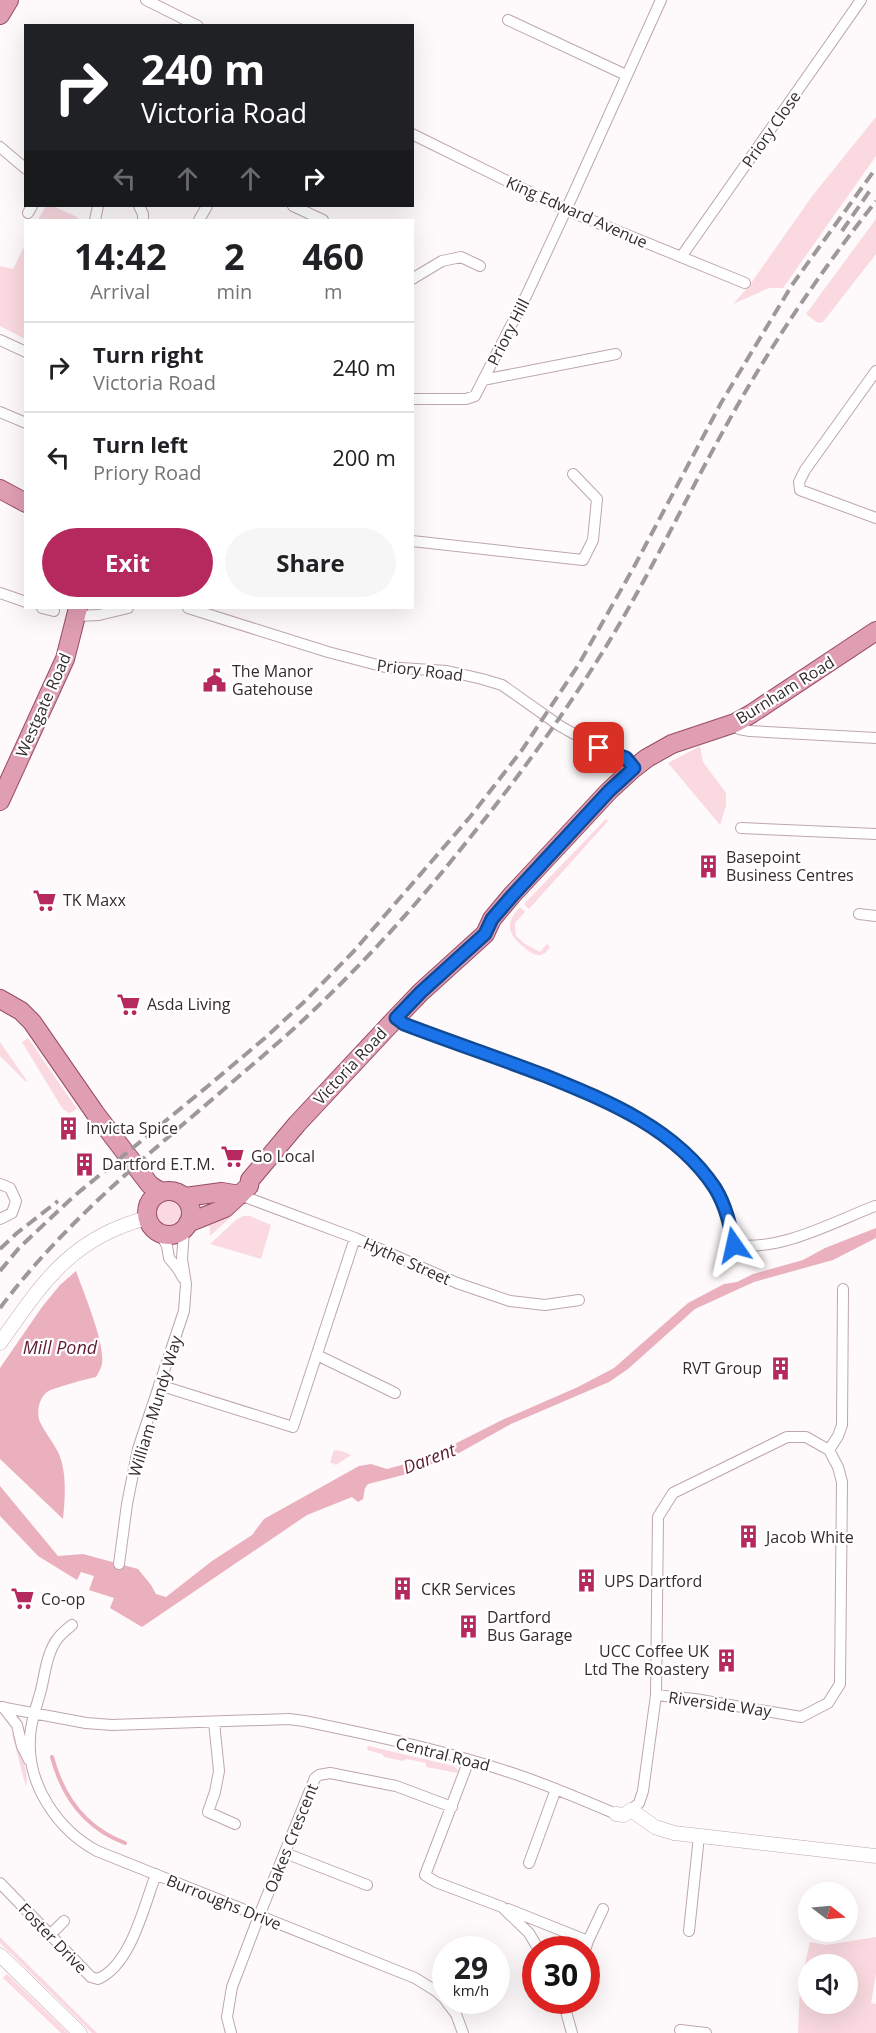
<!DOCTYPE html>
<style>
body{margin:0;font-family:"Open Sans",sans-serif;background:#f6f6f6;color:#202124;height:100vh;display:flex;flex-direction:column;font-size:22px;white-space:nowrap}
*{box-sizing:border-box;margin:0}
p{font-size:20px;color:#757577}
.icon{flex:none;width:33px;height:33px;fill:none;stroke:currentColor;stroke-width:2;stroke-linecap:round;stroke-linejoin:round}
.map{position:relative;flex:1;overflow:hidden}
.sheet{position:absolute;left:24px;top:219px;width:390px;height:390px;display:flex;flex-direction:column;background:#fff;border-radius:0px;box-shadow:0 6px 24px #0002}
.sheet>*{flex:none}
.guide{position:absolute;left:24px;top:24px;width:390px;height:183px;border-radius:0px;box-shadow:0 6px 24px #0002;background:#202124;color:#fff;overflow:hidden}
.needle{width:39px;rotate:106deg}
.controls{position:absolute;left:798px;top:1882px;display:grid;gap:12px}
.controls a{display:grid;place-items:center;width:60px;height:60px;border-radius:50%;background:#fff;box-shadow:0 6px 24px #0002;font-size:30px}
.speed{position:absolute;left:432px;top:1936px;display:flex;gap:12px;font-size:30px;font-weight:700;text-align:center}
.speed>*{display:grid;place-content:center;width:78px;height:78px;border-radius:50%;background:#fff;box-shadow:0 6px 24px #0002;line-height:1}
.speed small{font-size:15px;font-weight:400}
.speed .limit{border:9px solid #d22;background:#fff;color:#111}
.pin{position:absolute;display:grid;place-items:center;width:51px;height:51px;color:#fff;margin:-26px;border-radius:12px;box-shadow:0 3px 9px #0006}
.me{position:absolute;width:66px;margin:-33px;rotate:349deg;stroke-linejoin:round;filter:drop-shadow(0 0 4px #0008)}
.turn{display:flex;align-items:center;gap:21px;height:126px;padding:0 18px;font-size:27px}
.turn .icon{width:78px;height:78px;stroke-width:2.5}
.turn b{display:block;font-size:42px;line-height:51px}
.lanes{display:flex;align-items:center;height:57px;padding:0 18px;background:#0003;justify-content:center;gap:30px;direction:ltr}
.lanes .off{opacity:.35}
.eta{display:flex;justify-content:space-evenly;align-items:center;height:102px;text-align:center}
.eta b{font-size:36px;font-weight:700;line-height:42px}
.action{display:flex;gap:12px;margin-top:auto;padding:12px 18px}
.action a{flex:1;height:69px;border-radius:36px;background:#b6295e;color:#fff;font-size:24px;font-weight:700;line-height:69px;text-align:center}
.action a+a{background:#f6f6f6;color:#202124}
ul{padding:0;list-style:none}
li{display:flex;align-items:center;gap:18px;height:90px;padding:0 18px;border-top:2px solid #e0e0e0}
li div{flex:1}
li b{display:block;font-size:22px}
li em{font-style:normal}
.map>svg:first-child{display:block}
.green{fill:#fad9e0;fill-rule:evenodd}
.water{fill:#ebb0bd}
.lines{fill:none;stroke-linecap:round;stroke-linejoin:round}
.stream{stroke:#ebb0bd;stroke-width:4}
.minor-casing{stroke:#bea7ac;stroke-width:12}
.tertiary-casing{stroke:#bea7ac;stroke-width:15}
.primary-casing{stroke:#974c62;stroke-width:20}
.minor{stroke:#fff;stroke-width:10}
.tertiary{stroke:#fff;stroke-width:14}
.primary{stroke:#e09eb2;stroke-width:18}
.rail{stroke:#9f9899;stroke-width:4;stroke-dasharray:12 6;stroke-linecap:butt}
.route-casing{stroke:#114b97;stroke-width:15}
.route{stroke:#1a73e8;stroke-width:10}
.labels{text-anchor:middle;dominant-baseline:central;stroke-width:4.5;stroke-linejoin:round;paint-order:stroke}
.street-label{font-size:16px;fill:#342b2d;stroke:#fff}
.poi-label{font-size:16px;fill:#342b2d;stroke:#fff;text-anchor:start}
.water-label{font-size:18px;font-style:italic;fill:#5f1b32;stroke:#fff}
</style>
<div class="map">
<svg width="876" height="2033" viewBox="0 0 876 2033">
<rect width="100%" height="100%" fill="#fef9fa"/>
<path class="green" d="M876,117V156L783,288H769L733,304L749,286L813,195Z
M46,206H53L77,217L78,220H38Z
M876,219V254L823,322L818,323L806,314Z
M25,245V339L0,326V266L13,269Z
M700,746L703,762L726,793V806L720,825L668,763Z
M606,819L608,821L529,909L524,904Z
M520,907L525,912L515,923L516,936L525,944L540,952L547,944L550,947C547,951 544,956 538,955C534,955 528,951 525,948C508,935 504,924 520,907Z
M28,1038L77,1109L69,1113L62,1108L22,1042Z
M0,1042L27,1081L26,1082L0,1056Z
M155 1213a14 14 0 1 1 28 0a14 14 0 1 1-28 0Z
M230,1214L232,1216L210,1236V1227L208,1226Z
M243,1216H250L271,1225L261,1259L210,1244L236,1220Z
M334,1450L341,1451L351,1455L336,1465L330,1462Z
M15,1732C18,1749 30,1769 26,1787L12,1734Z
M368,1746L454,1766L457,1769L458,1773L426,1767V1763L407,1759L403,1761L384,1757L382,1754L367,1750Z
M0,1937L97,2033H92L0,1943Z
M876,1937V1974L871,2003L876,2004V2033H798L800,1986L810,1942L826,1945ZM808,1965H848V2004H808Z
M7,1974L68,2033H61L3,1978Z"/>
<path class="water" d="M876,1228V1238L833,1260L754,1282L695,1309L628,1369L609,1382L511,1424L459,1453L407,1474L368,1484L365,1488L363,1499L358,1502L352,1497L307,1515L142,1627L110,1608L114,1598L89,1590L94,1576L81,1572L77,1580L38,1556L0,1516V1486L58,1556L83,1554L138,1569L151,1585L156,1594L166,1597L212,1561L252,1535L264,1519L359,1466L371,1464L387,1469L427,1458L502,1420L578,1387L614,1368L688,1303L724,1284L737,1282L753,1274L803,1260L825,1248Z
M76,1271C84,1294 105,1342 102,1364C101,1369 98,1373 96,1377C86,1379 53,1388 47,1392C39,1398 36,1413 40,1422C45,1433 54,1443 59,1454C67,1474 65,1498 63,1519L0,1459V1368L42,1307L60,1285Z"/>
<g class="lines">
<path class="stream" d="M52,1757C63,1798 85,1828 125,1843"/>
<defs>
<path id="minor" d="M146,0L198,26
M508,20L626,75
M412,134L566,210L745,283
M0,147L26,169
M139,206L143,214V220
M293,206L323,220
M28,213L32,206
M95,220L98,206
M199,220L207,206
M681,257L861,0
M412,279L442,261L461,257L480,266
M0,340L26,352
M876,371L805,470L799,482L800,490L876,518
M483,380L616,354
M412,399H466L475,396L527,294L566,210L661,0
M0,412L26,423
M412,541L583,560L593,540L597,499L573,474
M0,593L26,602
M42,608L54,611
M188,608L328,652L385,667L447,671L482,679L502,685L560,726L599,748L626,758L634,768
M77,616L99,615L128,608
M735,723L739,729L750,731L876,738
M741,828L876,834
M859,914L876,916
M396,1018L404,1024C453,1042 502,1059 550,1078C613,1103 677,1130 715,1188C726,1206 730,1225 734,1245C782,1251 831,1223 875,1206
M0,1184L10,1188L16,1201L12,1213L0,1219
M240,1195L355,1238L457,1283L510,1301L545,1305L579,1300
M160,1233L167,1246L169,1258L178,1269L183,1278
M317,1355L395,1393
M159,1385L293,1427L355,1238
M119,1564L127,1504L138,1449L184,1311L186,1284L182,1259L184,1229
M72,1625C67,1629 62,1633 58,1638C47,1652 45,1673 41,1690C37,1705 30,1723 30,1739C27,1785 58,1830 97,1851L415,1978L436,1991L446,2000
M656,1695L695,1699L801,1717L828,1703L840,1684L842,1482L838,1467L829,1450L838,1436L842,1425L843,1289
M0,1707L86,1723L112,1725L289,1719L304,1721C372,1735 443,1750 509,1772C546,1784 581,1799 616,1814
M3,1707L17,1725L22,1746L29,1760
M214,1722L219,1771L215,1792L208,1812L235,1824
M469,1760L425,1875L436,1882L502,1907L529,1933L539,1950
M631,1810L639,1803L643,1791L656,1695L658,1517L673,1493L787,1437H806L829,1450
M285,1853L367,1885
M529,1863L556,1789
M0,1883L91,1977L98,1979C131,1965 144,1906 156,1874
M508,1909L588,1941L585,1950
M689,1931L699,1836
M50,1935L64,1921
M588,1941L603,1909
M446,2001L456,2014L463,2033
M563,2001L572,2033
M680,2030L706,2033
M231,2033L227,2017L232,1987L259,1916L315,1778L319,1775L330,1773L396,1786L452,1807"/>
<path id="tertiary" d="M0,1343C43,1282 71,1238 147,1218
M616,1814L624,1815L631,1810L655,1827L674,1833L876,1856
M0,1955L80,2033"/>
<path id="primary" d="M0,15L9,0
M0,489L26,503
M0,801L65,659L78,608
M0,999L21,1011L32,1022L95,1113L150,1185L161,1192
M147 1213a22 22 0 1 1 44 0a22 22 0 1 1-44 0Z
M185,1197L222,1192L240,1195
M188,1223L225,1208L249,1186L250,1180L297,1124L396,1018L421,992L485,934L492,919L512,895L609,791L634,768L647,758L672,744L735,723L751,714L876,631"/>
</defs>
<use href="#minor" class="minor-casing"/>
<use href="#tertiary" class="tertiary-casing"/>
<use href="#primary" class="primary-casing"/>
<use href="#minor" class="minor"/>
<use href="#tertiary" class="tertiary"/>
<use href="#primary" class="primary"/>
<path class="rail" d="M842,231L871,189
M0,1249L17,1233L58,1201
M0,1271L19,1248L73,1197L208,1086L265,1038L304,1002L354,951L470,817L522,750L579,664L635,565L721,403L792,285L876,168
M0,1308C67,1219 147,1156 230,1084C259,1059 288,1035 316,1008C365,961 413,909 456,855C508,791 558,724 602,653C651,574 690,489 736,408C777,336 824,267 876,201"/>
</g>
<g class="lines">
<defs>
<path id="route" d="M599,748L626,758L634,768L609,791L512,896L492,919L485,934L421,992L396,1018L404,1024C451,1042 499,1058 546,1076C610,1102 676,1129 715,1188C726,1206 730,1225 734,1245"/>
</defs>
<use href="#route" class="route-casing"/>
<use href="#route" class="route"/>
</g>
<defs>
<symbol id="civic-bare" viewBox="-9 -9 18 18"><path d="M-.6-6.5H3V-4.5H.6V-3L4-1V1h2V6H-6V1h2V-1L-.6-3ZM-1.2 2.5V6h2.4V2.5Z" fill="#b6295e" stroke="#fff" stroke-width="2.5" paint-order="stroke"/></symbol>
<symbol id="building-bare" viewBox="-9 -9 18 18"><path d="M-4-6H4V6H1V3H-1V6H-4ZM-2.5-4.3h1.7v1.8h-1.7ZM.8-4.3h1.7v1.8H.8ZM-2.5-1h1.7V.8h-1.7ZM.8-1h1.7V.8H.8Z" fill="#b6295e" stroke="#fff" stroke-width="2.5" paint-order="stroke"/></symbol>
<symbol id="supermarket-bare" viewBox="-9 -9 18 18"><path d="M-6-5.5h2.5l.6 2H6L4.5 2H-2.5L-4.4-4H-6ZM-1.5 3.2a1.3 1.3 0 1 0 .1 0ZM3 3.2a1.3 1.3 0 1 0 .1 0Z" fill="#b6295e" stroke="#fff" stroke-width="2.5" paint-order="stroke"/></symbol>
</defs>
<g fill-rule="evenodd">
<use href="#civic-bare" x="198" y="664" width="33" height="33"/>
<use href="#building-bare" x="692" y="850" width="33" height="33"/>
<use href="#supermarket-bare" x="28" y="884" width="33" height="33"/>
<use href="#supermarket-bare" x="112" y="988" width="33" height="33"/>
<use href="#building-bare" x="52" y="1112" width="33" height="33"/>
<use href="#supermarket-bare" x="216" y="1140" width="33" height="33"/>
<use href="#building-bare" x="68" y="1148" width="33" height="33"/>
<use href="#building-bare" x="764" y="1352" width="33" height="33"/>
<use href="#building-bare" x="732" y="1520" width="33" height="33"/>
<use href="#building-bare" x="570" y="1564" width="33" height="33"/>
<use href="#building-bare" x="386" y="1572" width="33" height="33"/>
<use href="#supermarket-bare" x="6" y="1582" width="33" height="33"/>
<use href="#building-bare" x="452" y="1610" width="33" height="33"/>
<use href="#building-bare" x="710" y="1644" width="33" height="33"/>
</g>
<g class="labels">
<g class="street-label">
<text transform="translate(771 129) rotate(-55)">Priory Close</text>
<text transform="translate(577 212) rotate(24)">King Edward Avenue</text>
<text transform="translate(508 332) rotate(-63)">Priory Hill</text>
<text transform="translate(420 670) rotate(7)">Priory Road</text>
<text transform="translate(785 690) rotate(-32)">Burnham Road</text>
<text transform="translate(43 705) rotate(-66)">Westgate Road</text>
<text transform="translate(350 1066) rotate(-47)">Victoria Road</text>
<text transform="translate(407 1261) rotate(24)">Hythe Street</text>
<text transform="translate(155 1406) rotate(-73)">William Mundy Way</text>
<text transform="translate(720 1704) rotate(8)">Riverside Way</text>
<text transform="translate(443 1754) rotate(14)">Central Road</text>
<text transform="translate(291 1838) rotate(-68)">Oakes Crescent</text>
<text transform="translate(224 1902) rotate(22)">Burroughs Drive</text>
<text transform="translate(53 1938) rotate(46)">Foster Drive</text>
</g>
<g class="poi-label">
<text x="232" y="671">The Manor<tspan x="232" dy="18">Gatehouse</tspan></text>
<text x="726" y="857">Basepoint<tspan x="726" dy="18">Business Centres</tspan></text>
<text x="63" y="900">TK Maxx</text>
<text x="147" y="1004">Asda Living</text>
<text x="86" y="1128">Invicta Spice</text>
<text x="251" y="1156">Go Local</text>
<text x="102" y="1164">Dartford E.T.M.</text>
<text x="762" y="1368" text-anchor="end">RVT Group</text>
<text x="766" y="1537">Jacob White</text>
<text x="604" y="1581">UPS Dartford</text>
<text x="421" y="1589">CKR Services</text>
<text x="41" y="1599">Co-op</text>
<text x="487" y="1617">Dartford<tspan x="487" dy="18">Bus Garage</tspan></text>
<text x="709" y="1651" text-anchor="end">UCC Coffee UK<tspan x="709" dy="18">Ltd The Roastery</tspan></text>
</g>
<g class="water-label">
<text x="60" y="1347">Mill Pond</text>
<text transform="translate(429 1458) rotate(-21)">Darent</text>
</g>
</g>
</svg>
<div class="controls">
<a><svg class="needle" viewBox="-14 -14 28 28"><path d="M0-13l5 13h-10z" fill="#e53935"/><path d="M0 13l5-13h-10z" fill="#757577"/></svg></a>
<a><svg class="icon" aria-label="sound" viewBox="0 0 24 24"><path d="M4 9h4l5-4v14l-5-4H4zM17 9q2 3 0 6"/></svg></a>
</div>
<div class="speed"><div>29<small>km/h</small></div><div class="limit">30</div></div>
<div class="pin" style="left:599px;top:748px;background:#d93025"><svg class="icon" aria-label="arrive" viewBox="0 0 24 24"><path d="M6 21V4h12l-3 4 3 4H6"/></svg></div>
<svg class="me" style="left:734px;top:1245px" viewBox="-20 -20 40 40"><path d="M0-17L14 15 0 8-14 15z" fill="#1a73e8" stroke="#fff" stroke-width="4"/></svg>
<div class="guide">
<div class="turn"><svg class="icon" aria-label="right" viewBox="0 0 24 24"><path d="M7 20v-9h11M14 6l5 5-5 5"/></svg><div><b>240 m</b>Victoria Road</div></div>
<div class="lanes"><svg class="icon off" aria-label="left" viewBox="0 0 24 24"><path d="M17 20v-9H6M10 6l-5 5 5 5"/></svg><svg class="icon off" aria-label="ahead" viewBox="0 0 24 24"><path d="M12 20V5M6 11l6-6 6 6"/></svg><svg class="icon off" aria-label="ahead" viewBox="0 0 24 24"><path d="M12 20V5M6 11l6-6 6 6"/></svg><svg class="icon" aria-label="right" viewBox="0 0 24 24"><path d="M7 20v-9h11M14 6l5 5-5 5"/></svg></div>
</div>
<section class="sheet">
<div class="eta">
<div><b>14:42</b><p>Arrival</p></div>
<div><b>2</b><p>min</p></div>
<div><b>460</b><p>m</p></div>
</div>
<ul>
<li><svg class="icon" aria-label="right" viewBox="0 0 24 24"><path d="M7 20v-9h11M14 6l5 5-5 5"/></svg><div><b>Turn right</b><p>Victoria Road</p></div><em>240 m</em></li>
<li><svg class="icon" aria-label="left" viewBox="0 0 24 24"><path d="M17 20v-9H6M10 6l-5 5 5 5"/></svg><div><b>Turn left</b><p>Priory Road</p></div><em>200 m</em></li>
</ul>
<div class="action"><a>Exit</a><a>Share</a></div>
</section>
</div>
